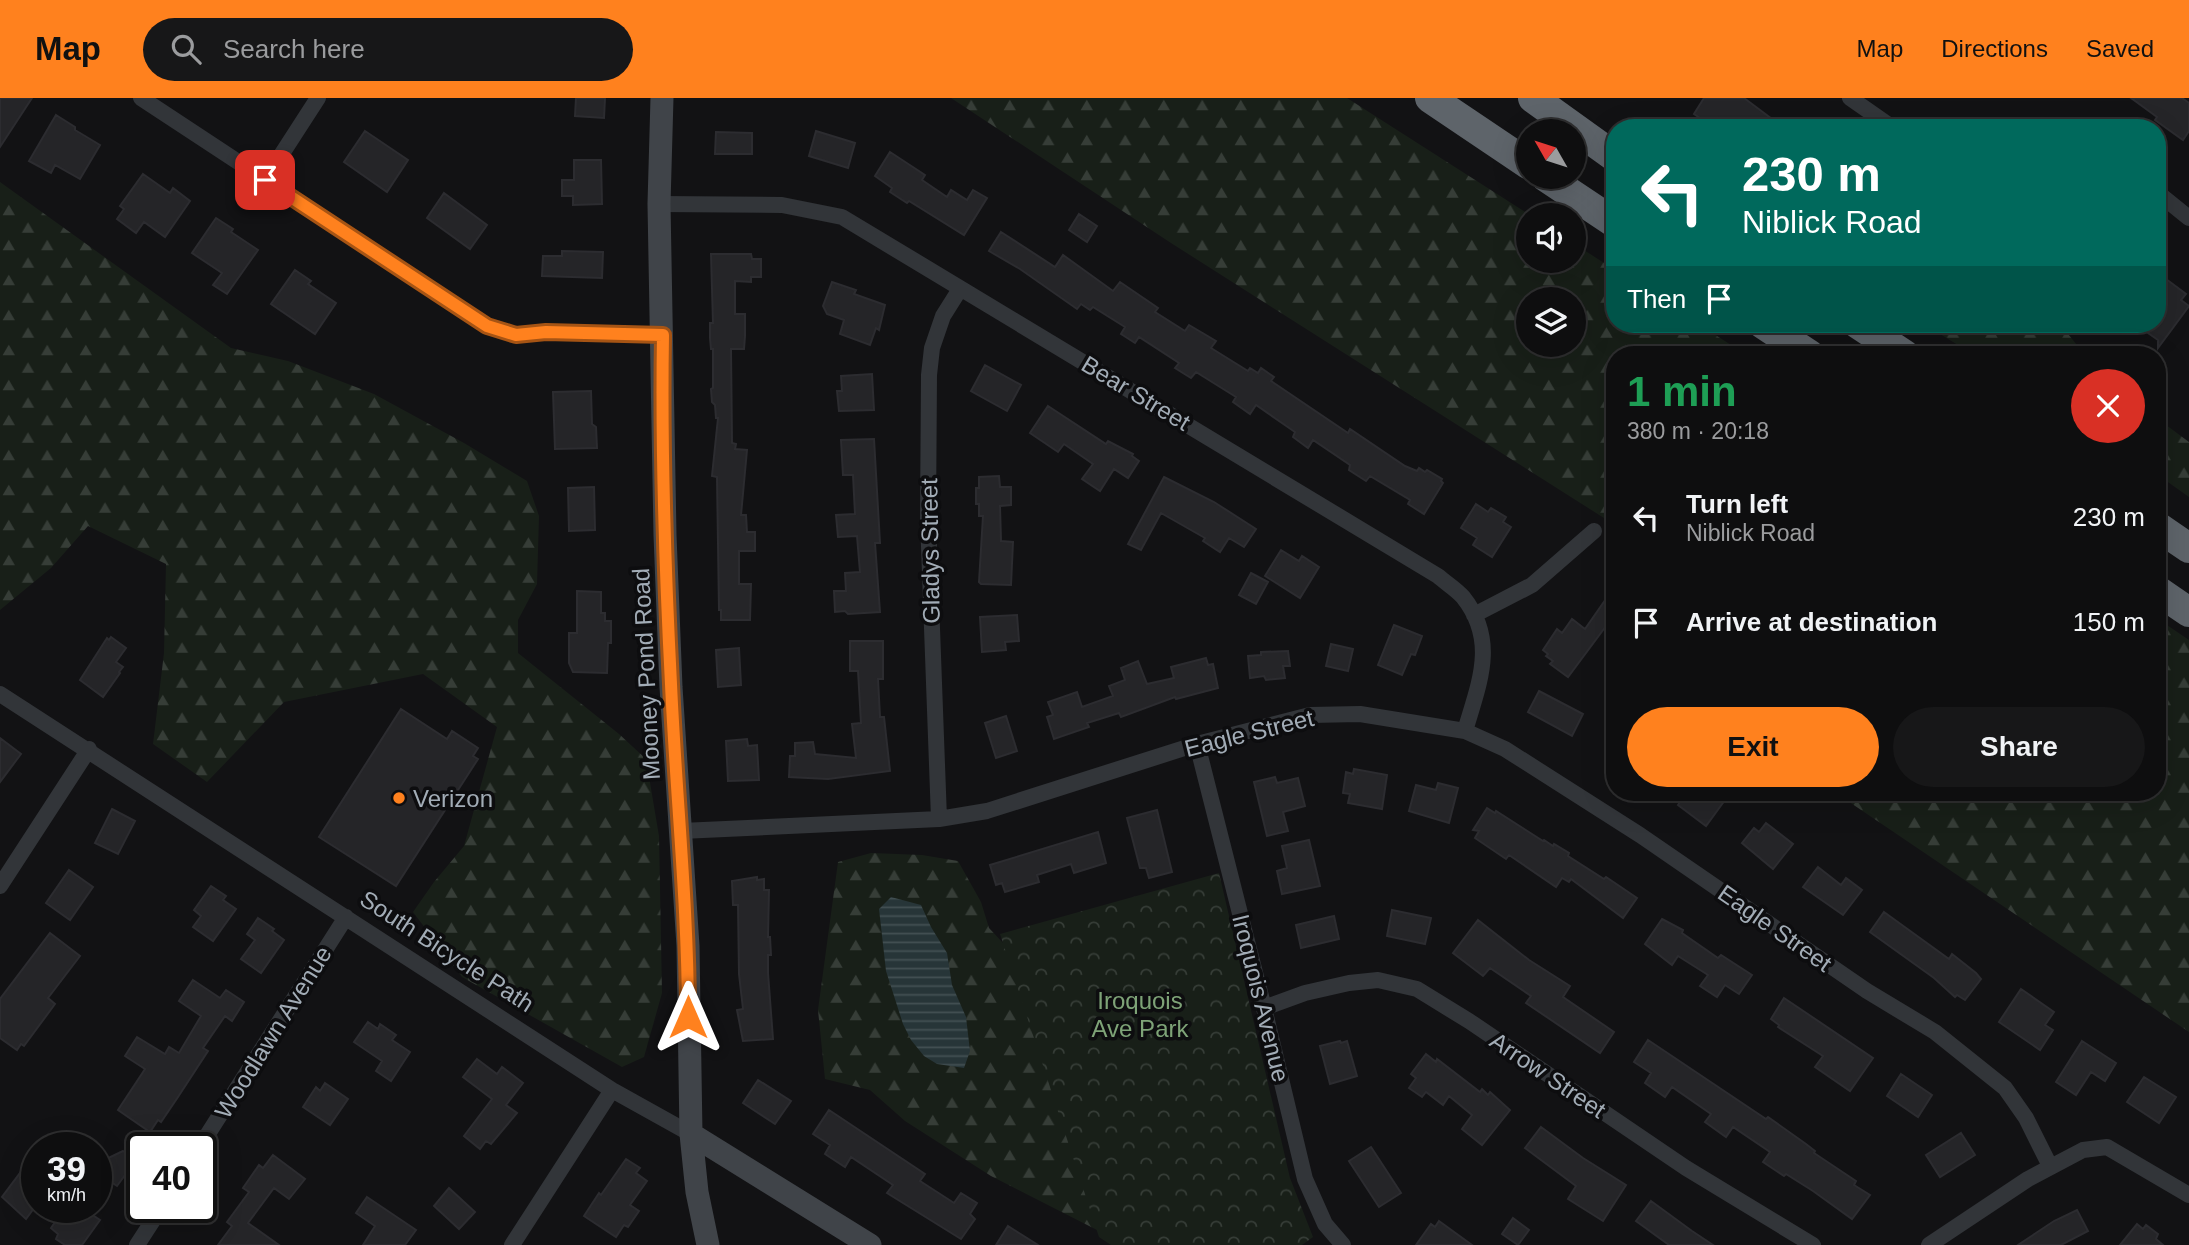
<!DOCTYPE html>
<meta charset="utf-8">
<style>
body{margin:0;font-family:Arial,sans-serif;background:#171718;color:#f1f3f6;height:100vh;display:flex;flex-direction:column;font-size:26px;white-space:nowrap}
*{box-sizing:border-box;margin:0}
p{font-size:23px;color:#9b9c9e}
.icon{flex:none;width:38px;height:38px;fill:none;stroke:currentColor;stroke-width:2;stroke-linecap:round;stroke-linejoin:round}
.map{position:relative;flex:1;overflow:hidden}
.sheet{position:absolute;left:1606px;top:248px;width:560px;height:455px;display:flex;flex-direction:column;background:#0e0e0f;border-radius:28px;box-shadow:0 7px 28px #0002,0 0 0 2px #2e2e2f}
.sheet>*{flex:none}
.hud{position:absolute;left:1606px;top:21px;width:560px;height:214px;border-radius:28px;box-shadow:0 7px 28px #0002,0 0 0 2px #2e2e2f;background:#00695c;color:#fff;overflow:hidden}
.needle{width:46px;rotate:309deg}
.controls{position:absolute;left:1516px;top:21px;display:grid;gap:14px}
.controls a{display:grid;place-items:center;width:70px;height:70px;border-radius:50%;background:#0e0e0f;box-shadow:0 7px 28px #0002,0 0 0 2px #2e2e2f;font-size:35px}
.speed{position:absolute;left:21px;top:1034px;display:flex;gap:14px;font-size:35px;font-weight:700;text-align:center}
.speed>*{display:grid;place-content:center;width:91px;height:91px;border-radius:50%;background:#0e0e0f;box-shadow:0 7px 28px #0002,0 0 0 2px #2e2e2f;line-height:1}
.speed small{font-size:18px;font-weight:400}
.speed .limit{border:4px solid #111;border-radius:10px;background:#fff;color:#111}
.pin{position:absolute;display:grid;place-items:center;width:60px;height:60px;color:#fff;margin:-30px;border-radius:14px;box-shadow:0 4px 10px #0006}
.me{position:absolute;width:77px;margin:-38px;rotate:0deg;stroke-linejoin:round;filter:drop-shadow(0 0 5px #0008)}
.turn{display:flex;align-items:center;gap:24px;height:147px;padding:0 21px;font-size:32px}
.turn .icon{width:91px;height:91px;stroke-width:2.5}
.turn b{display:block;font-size:49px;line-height:60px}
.then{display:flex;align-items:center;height:66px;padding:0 21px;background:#0003;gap:14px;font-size:26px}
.round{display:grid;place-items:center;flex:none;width:74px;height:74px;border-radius:37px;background:#171718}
.headline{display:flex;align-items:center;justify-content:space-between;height:119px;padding:0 21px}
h1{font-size:42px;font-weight:800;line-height:52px;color:#1e9e55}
.action{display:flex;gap:14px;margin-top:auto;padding:14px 21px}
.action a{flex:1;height:80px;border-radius:42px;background:#ff811e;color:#111;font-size:28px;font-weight:800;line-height:80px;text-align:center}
.action a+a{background:#171718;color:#f1f3f6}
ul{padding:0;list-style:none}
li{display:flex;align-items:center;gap:21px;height:105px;padding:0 21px}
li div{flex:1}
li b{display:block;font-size:26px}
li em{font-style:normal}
header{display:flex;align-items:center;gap:42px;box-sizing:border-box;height:98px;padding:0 35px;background:#ff811e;color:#111}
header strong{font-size:33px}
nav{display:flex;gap:38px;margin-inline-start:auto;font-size:24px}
.search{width:490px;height:63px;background:#171718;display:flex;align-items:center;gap:18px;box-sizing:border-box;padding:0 24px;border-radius:38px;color:#9b9c9e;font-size:26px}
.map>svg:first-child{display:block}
.forest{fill:url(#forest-firs);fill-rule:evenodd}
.park{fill:url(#park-crowns)}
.water{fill:url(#water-rules)}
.building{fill:#252528;stroke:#2c2c30;stroke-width:2}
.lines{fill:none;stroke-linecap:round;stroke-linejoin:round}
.street{stroke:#323539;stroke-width:16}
.secondary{stroke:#404449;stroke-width:23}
.highway{stroke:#5e646a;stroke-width:30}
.route-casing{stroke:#a65414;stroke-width:18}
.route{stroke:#ff811e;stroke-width:12}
.poi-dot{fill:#ff811e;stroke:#0d0d0f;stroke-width:2.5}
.labels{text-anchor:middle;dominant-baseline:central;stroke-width:7;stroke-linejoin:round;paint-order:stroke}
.street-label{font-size:24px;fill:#a2acb6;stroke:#0d0d0f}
.poi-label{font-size:24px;fill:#a2acb6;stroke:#0d0d0f;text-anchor:start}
.park-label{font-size:24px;fill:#7ea377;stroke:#0d0d0f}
</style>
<header>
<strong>Map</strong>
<div class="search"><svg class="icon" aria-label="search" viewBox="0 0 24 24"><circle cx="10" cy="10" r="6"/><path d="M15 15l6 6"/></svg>Search here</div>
<nav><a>Map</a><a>Directions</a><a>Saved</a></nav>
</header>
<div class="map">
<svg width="2189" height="1147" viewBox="0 0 2189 1147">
<defs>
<pattern id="forest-firs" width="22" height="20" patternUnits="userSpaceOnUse" patternTransform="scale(1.75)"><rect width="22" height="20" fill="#181f18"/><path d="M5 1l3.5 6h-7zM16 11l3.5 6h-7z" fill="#363d37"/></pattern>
<pattern id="park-crowns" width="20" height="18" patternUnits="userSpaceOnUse" patternTransform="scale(1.75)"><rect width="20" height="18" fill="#181f18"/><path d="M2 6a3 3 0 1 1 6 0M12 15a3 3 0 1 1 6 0" fill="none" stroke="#363d37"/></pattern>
<pattern id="water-rules" width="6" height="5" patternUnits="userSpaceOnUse" patternTransform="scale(1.75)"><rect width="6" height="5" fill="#273538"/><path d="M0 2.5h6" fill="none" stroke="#435053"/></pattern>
</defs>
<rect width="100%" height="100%" fill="#121214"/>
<path class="forest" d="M951,0H1347L1530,117H1528V163H1573V145L1615,172V226H1698L1747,257H1615V427L1171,145ZM1528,201H1573V247H1528Z
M0,84L231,250L288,263L374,296L464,345L527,383L539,418L537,486L518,522V555L619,636L646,661L659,738L662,895L644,959L622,969L462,879L413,814L434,784L464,748L497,629L423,576L284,604L207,684L153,646L164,555L166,466L88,428L51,470L0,512Z
M1924,226H2060L2085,257H1974Z
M2158,321L2189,344V399L2158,377Z
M2158,521L2189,542V934L1836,695H2158Z
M871,755L922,757L958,763L981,804L989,830L1003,845L1279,1069L1307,1143L1299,1147H1136L1097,1132L991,1078L905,1023L870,992L825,981L818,912L838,764Z"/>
<path class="park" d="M1219,775L1290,1080L1313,1139L1302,1147H1111L1099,1139L1000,836Z"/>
<path class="water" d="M891,799L921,807L931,829L947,855L952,887L966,919L970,953L964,970L937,966L924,958L911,942L903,926L886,873L879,811Z"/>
<path class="building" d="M0,0H32L0,49Z
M576,0H605L604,20L575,18Z
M1704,0H1744L1784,30H1737L1719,20L1713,29L1694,16Z
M2131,0H2182L2189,5V33L2183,42L2155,22L2157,19Z
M56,17L75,29V32L100,47L80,81L55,67L51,75L29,63Z
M365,33L408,62L387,94L344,64Z
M816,33L855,45L848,70L809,58Z
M716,34L752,35V56H715Z
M890,54L925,77L922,82L947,99L951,92L967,102L973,92L987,100L964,137L909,103L907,105L890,94L892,90L875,78Z
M574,62H601L602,106L573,107V98H562V82H574Z
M143,76L170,95L173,90L190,103L165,139L144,124L136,135L117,121L124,111L120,108Z
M444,95L487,127L470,151L427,120Z
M1079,116L1097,128L1087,144L1069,132Z
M216,120L233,131L231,134L258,152L227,196L213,187L222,175L192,155Z
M1001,134L1055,169L1063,157L1113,193L1120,184L1158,210L1155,214L1185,233L1189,227L1216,243L1211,250L1248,273L1250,270L1258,275L1261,270L1274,279L1271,283L1348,335L1350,331L1405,368L1417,373L1419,370L1425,374L1427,372L1442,381L1441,383L1443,385L1424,416L1408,406L1410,402L1370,378L1366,383L1349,372L1350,367L1313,342L1308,350L1293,339L1295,334L1256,307L1250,316L1233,304L1236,299L1196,274L1191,280L1175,270L1179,265L1139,239L1135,245L1121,236L1125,229L1093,209L1090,212L1081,206L1077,211L1020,171L989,153Z
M562,153L603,154L602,180L542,178L543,158H562Z
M711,156H751L752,161H761V179H751V184L735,183V216H745V238L744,251H731L732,345L736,346L735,351L747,352L741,417H746L747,434H755V453H739V486H751L750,522H721V512H719L717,379L712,378L718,320H716L715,307L712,304L711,291L713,290V251H711L710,240V225H713Z
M295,172L311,183L308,186L336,205L315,236L271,206Z
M2158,175L2186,196L2181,202L2189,208L2158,250V242L2135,226H2158Z
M832,184L856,192L854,196L885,207L879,232L876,230L870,247L840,236L844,222L827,216L823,208Z
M985,267L1021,287L1007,313L971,293Z
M872,276L874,312L839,313L837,293H842L841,278Z
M591,293L592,326L596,329L597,350L555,351L553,294Z
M1048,308L1106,346L1108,343L1133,356L1132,358L1139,363L1128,380L1114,371L1100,393L1082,381L1093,366L1064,346L1058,354L1030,335Z
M874,341L880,445H875L880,514L848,516L845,513L835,514L834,493H846L845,475L860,474L857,438L838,439L836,417L855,416L853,377H843L841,342Z
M999,378L1000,389H1011V407L1000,408L1001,443L1013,444L1011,487L981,486L979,484L983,418H979V406H976V390H979V379Z
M1164,379L1214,404L1256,431L1244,449L1229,440L1220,454L1203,443L1205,440L1161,415L1141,452L1128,446Z
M594,389L595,432L569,433L568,390Z
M1476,406L1488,414L1491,410L1506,419L1503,424L1511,429L1492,459L1473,447L1477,440L1461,430Z
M1281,452L1299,463L1302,458L1319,469L1300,500L1265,478Z
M1251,475L1268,484L1256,506L1239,497Z
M1615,488V516L1568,579L1550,566L1553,563L1546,558L1548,556L1543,552L1557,531L1562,535L1572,521L1585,531Z
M577,493L601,494V515H605V523H611V545H608L607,575L573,574L569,565V535H577Z
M1017,517L1019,543L1005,544L1006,552L982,554L980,519Z
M1394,527L1422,538L1415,557L1411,556L1402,577L1378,567Z
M111,539L126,550L116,564L123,569L119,574L120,575L103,599L80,582L107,540L109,542Z
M850,543H883V581H878L880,619H884L890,673L828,681L789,679L790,658H795V645L813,644L815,656L856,660L852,626L861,625L858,573H850Z
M1331,546L1353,551L1348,573L1326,568Z
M739,550L741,587L718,589L716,552Z
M1288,553L1290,568H1283L1285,580L1266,582L1264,578L1250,580L1248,558L1261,557V554Z
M1206,560L1208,567L1213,566L1218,590L1176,601L1175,599L1121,619L1119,615L1087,625L1089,629L1054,641L1047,619L1053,617L1048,604L1077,594L1082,609L1113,598L1109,588L1125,582L1121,570L1138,563L1147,586L1174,580L1171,569Z
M1539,593L1583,616L1572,638L1528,614Z
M401,611L447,641L452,633L478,650L473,658L478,661L396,788L319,739Z
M1006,618L1017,653L996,660L985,625Z
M0,640L21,656L0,684Z
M747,641L748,648L757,647L759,682L728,683L726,643Z
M1354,671L1387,677L1382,711L1348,705L1350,696L1343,695L1346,674L1353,676Z
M1275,679L1277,685L1298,680L1305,708L1283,714L1288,733L1267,738L1254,684Z
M1438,685L1458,690L1449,725L1409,713L1416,687L1436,692Z
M1686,695H1715L1725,702L1706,728L1678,707Z
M1487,710L1495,715L1496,713L1543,743L1544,742L1553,748L1554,746L1569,755L1568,758L1604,781L1606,779L1637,800L1623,820L1571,781L1569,784L1562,780L1556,789L1509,757L1506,761L1475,740L1479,733L1473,732Z
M112,711L135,723L118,756L95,745Z
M1157,712L1172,774L1149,780L1146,770H1140L1127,720Z
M1766,725L1793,746L1773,771L1742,745L1754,730L1759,734Z
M1098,734L1106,765L1074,775L1071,766L1037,777L1039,784L1005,794L1002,785L996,787L990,767Z
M1309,742L1320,788L1282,796L1277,773L1287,770L1282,748Z
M1818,769L1841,787L1846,780L1862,792L1843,817L1803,789Z
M69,772L93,789L70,822L46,805Z
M757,779V782L764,781V792H769L768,839H770L771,857H768V875L773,941L743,943L737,912L743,911L739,876L738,807H733L732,783Z
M211,788L226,798L223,802L236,811L213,843L193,829L201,818L194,812Z
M1392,812L1431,820L1425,846L1387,838Z
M1884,814L1949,861L1952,856L1976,875L1981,881L1965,902L1957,897L1955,899L1934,880L1870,834Z
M1334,818L1339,841L1301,850L1296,827Z
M258,820L274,831L272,833L284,842L261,875L241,861L255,842L247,836Z
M1662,821L1683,832L1682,835L1718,860L1721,857L1752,877L1739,896L1725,887L1717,899L1700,888L1708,877L1678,858L1672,867L1645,846Z
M1478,822L1529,862L1570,888L1563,899L1614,934L1600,955L1526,905L1531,898L1490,870L1483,878L1453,855Z
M50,835L80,858L48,900L55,906L24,948L21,946L17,952L0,940V901Z
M193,882L220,900L226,892L244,904L232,923L225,918L203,950L208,953L178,999L161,1024L158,1022L150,1034L118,1012L145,971L125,958L137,939L165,956L169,949L179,955L201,918L179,903Z
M2021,891L2054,914L2045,927L2053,932L2040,952L1999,924Z
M1784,900L1873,960L1850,993L1815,969L1823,958L1778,929L1779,927L1771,921Z
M368,924L378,931L380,926L396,937L392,942L410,954L391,983L376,973L382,963L354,944Z
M1648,942L1766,1021L1768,1019L1806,1046L1815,1053L1814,1055L1856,1083L1854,1087L1870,1097L1852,1121L1813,1093L1786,1076L1784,1078L1763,1064L1770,1054L1733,1029L1726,1039L1705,1024L1711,1016L1672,989L1665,999L1645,985L1651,975L1634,964Z
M1340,943L1341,945L1347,943L1357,978L1330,986L1320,948Z
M2082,943L2116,965L2105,983L2091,974L2076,997L2056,984Z
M1426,956L1436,964L1437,961L1480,994L1482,991L1488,997L1490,994L1510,1012L1482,1047L1462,1031L1472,1017L1449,998L1443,1007L1426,994L1422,999L1409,990L1416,980L1411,976Z
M477,961L497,976L502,969L523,985L506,1007L517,1015L491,1046L486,1043L480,1051L464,1038L492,1001L463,979Z
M1901,976L1932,997L1918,1019L1887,998Z
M2144,979L2176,999L2159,1025L2127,1004Z
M758,982L791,1003L775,1026L743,1005Z
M325,985L348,1001L330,1027L303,1009L316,989L320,993Z
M829,1012L925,1076L920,1083L954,1105L961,1095L977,1105L970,1116L975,1121L961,1141L887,1095L893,1087L851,1059L845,1069L825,1056L830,1047L813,1036Z
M1541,1029L1583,1060L1626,1087L1603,1123L1568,1101L1576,1088L1525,1050Z
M1961,1035L1975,1057L1940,1079L1926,1057Z
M1371,1049L1401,1095L1379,1109L1349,1063Z
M123,1053L136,1062L117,1088L96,1074V1066Z
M273,1057L305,1081L289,1101L274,1090L248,1125L279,1147H218L232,1128L227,1124L249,1094L243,1090L259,1067L263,1070Z
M626,1061L640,1070L636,1075L647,1083L630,1107L639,1113L628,1129L624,1127L616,1139L584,1118L599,1095L601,1097Z
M26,1067L37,1075V1091L31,1100L37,1106L26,1121L2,1099Z
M449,1090L475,1114L459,1131L434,1108Z
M367,1099L416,1132L405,1147H363L375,1128L356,1115Z
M1651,1103L1692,1133L1713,1147H1669L1636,1123Z
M77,1110H82L100,1122L82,1147H65L56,1141L58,1136L51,1130L62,1114L70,1120Z
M2077,1112L2088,1133L2061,1147H2018L2054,1123Z
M1513,1120L1529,1132L1518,1147L1502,1136Z
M1439,1123L1472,1147H1416L1431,1126L1435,1129Z
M2137,1126L2143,1131L2146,1127L2158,1136L2156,1141L2163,1147H2120Z
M1008,1128L1038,1147H996Z"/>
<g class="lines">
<path class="street" d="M141,0L487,228L516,237L546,234L663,237
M1850,0L1893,30
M265,82L318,0
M2158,95L2189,120
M659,106L782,107L842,119L1438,478C1446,485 1456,491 1463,499C1498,543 1479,585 1465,633
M1474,517L1532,487L1594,433
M0,596L612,992L691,1036
M1197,646L1264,910L1305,1081L1325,1126L1343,1147
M939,721L928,421L929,277L932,250L943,218L960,191
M681,733L939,721L987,713L1197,646L1310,617L1360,616L1465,633L1505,651L1640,737L1867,893L1935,934L2005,990L2026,1020L2050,1068
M0,788L89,651
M1264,910L1305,895L1349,885L1378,882L1417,891L1469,923L1686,1070L1813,1147
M199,1050L346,819
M137,1147L161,1110
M512,1147L612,992
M1929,1147L2028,1081L2083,1052L2107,1049L2189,1097"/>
<path class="secondary" d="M662,0L659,106L665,437L671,589L688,848L691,1036L697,1094L708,1147
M691,1036L870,1147"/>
<path class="highway" d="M1430,0L1528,66
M1533,0L1615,59
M1546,79L1615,125
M1763,226L1810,257
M1858,226L1905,257
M2158,429L2189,450
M2158,493L2189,514"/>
</g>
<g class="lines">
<defs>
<path id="route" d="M265,82L487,228L516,237L546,234L663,237C661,353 665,470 671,586C676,698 688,808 688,919"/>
</defs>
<use href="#route" class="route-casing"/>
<use href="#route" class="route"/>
</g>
<circle class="poi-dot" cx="399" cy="700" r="7"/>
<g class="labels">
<g class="street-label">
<text transform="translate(1136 295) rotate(31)">Bear Street</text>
<text transform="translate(930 453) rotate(-91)">Gladys Street</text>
<text transform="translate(646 576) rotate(-93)">Mooney Pond Road</text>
<text transform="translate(1249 635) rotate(-14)">Eagle Street</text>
<text transform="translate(1775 830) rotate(35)">Eagle Street</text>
<text transform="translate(447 853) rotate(33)">South Bicycle Path</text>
<text transform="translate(1261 900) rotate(76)">Iroquois Avenue</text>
<text transform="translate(273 934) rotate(-58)">Woodlawn Avenue</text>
<text transform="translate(1548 977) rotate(34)">Arrow Street</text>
</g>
<g class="poi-label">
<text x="413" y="700">Verizon</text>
</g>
<g class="park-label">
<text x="1140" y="902">Iroquois<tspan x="1140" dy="28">Ave Park</tspan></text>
</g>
</g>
</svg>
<div class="controls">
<a><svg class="needle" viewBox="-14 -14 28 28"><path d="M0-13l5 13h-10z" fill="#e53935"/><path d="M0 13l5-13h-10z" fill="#9b9c9e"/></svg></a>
<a><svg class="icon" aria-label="sound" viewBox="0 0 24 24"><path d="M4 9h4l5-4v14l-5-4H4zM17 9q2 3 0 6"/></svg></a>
<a><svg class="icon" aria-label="layers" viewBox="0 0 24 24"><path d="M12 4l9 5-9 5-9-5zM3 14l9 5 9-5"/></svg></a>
</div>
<div class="speed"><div>39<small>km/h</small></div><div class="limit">40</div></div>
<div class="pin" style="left:265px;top:82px;background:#d93025"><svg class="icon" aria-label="arrive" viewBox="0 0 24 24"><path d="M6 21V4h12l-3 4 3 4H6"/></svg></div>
<svg class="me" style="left:688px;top:919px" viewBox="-20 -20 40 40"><path d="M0-17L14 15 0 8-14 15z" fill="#ff811e" stroke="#fff" stroke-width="4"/></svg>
<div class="hud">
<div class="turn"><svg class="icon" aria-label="left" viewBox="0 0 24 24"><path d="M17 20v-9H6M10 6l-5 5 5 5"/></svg><div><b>230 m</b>Niblick Road</div></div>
<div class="then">Then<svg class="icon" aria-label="arrive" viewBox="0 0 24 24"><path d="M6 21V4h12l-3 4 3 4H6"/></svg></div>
</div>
<section class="sheet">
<div class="headline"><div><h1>1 min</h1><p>380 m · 20:18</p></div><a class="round" style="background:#d93025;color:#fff"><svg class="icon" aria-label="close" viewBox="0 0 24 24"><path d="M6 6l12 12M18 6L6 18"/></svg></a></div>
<ul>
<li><svg class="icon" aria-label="left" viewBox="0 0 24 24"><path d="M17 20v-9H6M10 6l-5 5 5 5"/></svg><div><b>Turn left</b><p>Niblick Road</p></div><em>230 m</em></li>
<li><svg class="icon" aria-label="arrive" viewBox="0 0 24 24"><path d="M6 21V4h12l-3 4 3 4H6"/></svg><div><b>Arrive at destination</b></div><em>150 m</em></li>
</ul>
<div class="action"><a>Exit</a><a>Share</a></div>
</section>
</div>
